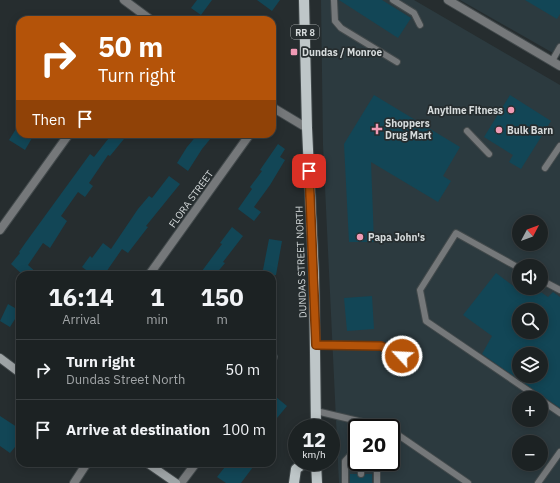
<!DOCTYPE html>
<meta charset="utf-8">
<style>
body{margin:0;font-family:"IBM Plex Sans",sans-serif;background:#252a2b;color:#f1f3f6;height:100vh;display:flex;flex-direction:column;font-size:15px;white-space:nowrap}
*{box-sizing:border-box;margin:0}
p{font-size:13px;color:#a0a4a6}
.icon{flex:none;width:22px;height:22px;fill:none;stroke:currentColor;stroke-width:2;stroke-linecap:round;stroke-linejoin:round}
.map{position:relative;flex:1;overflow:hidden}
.sheet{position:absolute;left:16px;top:271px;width:260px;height:196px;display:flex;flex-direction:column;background:#1c2223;border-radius:12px;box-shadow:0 2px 10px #0003,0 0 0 1px #3a3f41}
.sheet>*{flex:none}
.hud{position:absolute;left:16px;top:16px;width:260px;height:122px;border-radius:12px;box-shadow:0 2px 10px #0003,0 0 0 1px #3a3f41;background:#b45309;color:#fff;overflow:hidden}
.needle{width:26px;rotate:49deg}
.fabs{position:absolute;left:512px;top:215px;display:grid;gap:8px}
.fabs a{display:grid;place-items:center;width:36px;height:36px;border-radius:50%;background:#1c2223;box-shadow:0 2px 10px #0003,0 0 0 1px #3a3f41;font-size:20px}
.speed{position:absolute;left:288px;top:419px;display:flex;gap:8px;font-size:20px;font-weight:700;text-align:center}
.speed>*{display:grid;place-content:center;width:52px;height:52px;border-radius:50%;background:#1c2223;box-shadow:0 2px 10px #0003,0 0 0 1px #3a3f41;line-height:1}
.speed small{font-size:10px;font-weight:400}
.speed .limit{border:2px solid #111;border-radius:6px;background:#fff;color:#111}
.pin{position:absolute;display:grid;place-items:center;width:34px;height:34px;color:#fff;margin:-17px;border-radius:8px;box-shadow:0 2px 6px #0006}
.me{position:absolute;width:44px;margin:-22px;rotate:295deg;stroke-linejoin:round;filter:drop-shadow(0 0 3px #0008)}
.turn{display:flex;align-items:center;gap:14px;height:84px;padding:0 16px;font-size:18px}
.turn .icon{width:52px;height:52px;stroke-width:2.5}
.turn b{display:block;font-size:28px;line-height:34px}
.then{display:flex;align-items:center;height:38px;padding:0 16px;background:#0003;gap:8px;font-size:15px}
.eta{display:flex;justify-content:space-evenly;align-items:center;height:68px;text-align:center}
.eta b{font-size:24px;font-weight:800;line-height:28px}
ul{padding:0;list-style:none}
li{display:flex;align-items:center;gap:12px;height:60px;padding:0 16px;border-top:1px solid #3a3f41}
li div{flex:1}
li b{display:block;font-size:15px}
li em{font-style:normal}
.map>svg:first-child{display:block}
.built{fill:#2c3a3f;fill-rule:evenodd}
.building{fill:#124656;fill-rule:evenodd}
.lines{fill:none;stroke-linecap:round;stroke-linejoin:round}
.lane-casing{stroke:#42494b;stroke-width:8}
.street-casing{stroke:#42494b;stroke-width:10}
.secondary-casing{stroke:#42494b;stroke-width:10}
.primary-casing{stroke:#42494b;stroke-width:12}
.lane{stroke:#75787a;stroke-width:6}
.street{stroke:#75787a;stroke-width:8}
.secondary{stroke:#9ea4a6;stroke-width:8}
.primary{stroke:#bec6c8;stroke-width:10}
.route-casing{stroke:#753606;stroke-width:10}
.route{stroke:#b45309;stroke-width:7}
.poi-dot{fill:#f09ab5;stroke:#262d2f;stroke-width:1.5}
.labels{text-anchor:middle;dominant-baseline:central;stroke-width:3.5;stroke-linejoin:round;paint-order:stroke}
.shield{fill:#262d2f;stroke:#a0a6a7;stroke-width:1}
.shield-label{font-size:9px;font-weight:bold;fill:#d5dadb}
.poi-label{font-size:10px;font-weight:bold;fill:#d5dadb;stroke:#262d2f;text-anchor:start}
.street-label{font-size:10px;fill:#d5dadb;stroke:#262d2f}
</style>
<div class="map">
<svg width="560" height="483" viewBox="0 0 560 483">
<rect width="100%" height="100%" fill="#262d2f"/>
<path class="built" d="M321,0H414L560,85V483H339L323,145ZM519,222H541V244H519ZM519,266H541V288H519ZM519,310H541V332H519ZM519,354H541V376H519ZM519,398H541V420H519ZM357,428H391V462H357ZM519,442H541V464H519Z
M460,0H560V57Z"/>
<path class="building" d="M197,0H212L201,15L191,8Z
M257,0H280L272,11Z
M339,0H382L411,18L398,38Z
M525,0H560V14L557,19Z
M374,95L460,147L443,176L451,181L438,202L371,162L374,242H349L344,144Z
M510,95L551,121L521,169L509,162L513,155L484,137Z
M16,129L20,131V134H25L32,138L25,150L9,140Z
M112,134H128L110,156L108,155L89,183L93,186L85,197L78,192L61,216L67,221L50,248L43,243L28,265L39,275H23L11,264L20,253L19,252L26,242L90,154L94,157Z
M198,134H206L211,138L202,149L188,171L177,163L187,147Z
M278,144L285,149L280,157L285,160L270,185L254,207L261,212L254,221L238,209L252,189L250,187L262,171L260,170Z
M169,176L180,184L146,226L148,227L128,253L122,249L104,275H93L82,267L90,256L92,258L103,243L111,249L138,209L149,196L152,198Z
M232,227L243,236L223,262L225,263L215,275H199L222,244L220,243Z
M269,239L282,241L276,275H262Z
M496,273L524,294L529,288H535L548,297L553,292L560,297V408L482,354L492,336L463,315ZM519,310H541V332H519ZM519,354H541V376H519Z
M372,296L374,329L347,331L344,298Z
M8,304L20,311L10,327L0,321Z
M276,397L287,406L272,424V401Z
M0,416L20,429V451L15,447L10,453L0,446Z
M228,463H256L241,483H226L217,477Z
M350,474H357L361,478L366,474H372V483H350Z"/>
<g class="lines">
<defs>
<path id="lane" d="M334,0L335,21L341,28L397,62
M393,0L414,13L420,25
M552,61L560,47
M467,131L489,154
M545,168L560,146
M519,268L456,233L420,290L426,321L539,398
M541,280L560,290
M316,345L381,346L402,356
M541,400L560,413
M316,411L388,428
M391,430L468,483
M361,462V474
M345,483V461L357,448
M377,483V462
M538,483L560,452"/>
<path id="street" d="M124,0L151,20
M448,0L560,66
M272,107L307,128
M0,230L69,134
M149,275L250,134
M272,359L273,357
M74,483L87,463
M181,483L196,463"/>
<path id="secondary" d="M0,358L20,373
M147,463L176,483"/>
<path id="primary" d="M304,0L307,128L314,278L316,428
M316,462L317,483
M294,483L296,469L306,462"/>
</defs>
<use href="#lane" class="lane-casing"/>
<use href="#street" class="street-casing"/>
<use href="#secondary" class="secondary-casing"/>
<use href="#primary" class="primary-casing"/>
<use href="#lane" class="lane"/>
<use href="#street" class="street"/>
<use href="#secondary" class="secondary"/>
<use href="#primary" class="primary"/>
</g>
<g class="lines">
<defs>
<path id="route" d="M309,171L316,345L381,346L402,356"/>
</defs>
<use href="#route" class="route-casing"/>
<use href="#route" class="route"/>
</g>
<g class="poi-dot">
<rect x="290" y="48" width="8" height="8" rx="2"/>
<circle cx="511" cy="110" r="4"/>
<path d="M375 123h4v4h4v4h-4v4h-4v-4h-4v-4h4z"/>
<circle cx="499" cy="130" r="4"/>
<circle cx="360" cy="237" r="4"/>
</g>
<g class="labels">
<rect class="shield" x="291" y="25" width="28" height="14" rx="3"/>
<g class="shield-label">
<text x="305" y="32">RR 8</text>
</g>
<g class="poi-label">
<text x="302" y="52">Dundas / Monroe</text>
<text x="503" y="110" text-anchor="end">Anytime Fitness</text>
<text x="385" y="123">Shoppers<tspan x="385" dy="12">Drug Mart</tspan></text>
<text x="507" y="130">Bulk Barn</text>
<text x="368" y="237">Papa John's</text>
</g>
<g class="street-label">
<text transform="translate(191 199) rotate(-54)">FLORA STREET</text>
<text transform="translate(301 262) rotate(-92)">DUNDAS STREET NORTH</text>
</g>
</g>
</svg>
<div class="fabs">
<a><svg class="needle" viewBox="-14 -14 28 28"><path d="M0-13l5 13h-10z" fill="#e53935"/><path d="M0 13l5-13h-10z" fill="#a0a4a6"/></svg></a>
<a><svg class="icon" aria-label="sound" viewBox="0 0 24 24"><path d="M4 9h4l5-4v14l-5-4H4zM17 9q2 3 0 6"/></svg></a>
<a><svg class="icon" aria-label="search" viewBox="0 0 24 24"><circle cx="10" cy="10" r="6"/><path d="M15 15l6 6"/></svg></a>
<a><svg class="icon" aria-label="layers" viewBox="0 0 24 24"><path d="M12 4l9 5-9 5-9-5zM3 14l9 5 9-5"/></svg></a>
<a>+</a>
<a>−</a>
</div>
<div class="speed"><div>12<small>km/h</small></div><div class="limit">20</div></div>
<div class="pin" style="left:309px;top:171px;background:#d93025"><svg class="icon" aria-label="arrive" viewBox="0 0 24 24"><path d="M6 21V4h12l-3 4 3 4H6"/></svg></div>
<svg class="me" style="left:402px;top:356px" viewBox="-20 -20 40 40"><circle r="17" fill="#b45309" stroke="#fff" stroke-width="3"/><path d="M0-11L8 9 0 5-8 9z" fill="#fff"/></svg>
<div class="hud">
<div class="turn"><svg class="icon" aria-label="right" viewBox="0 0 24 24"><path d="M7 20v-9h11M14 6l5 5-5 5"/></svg><div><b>50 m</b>Turn right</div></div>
<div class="then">Then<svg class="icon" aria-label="arrive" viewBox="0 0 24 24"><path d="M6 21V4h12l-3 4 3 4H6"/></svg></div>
</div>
<section class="sheet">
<div class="eta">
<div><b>16:14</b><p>Arrival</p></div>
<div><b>1</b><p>min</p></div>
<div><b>150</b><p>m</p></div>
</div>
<ul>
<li><svg class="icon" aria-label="right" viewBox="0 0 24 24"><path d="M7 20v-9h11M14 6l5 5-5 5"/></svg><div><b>Turn right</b><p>Dundas Street North</p></div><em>50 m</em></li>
<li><svg class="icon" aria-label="arrive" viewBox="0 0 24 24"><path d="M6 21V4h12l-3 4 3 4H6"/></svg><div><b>Arrive at destination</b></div><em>100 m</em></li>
</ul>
</section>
</div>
